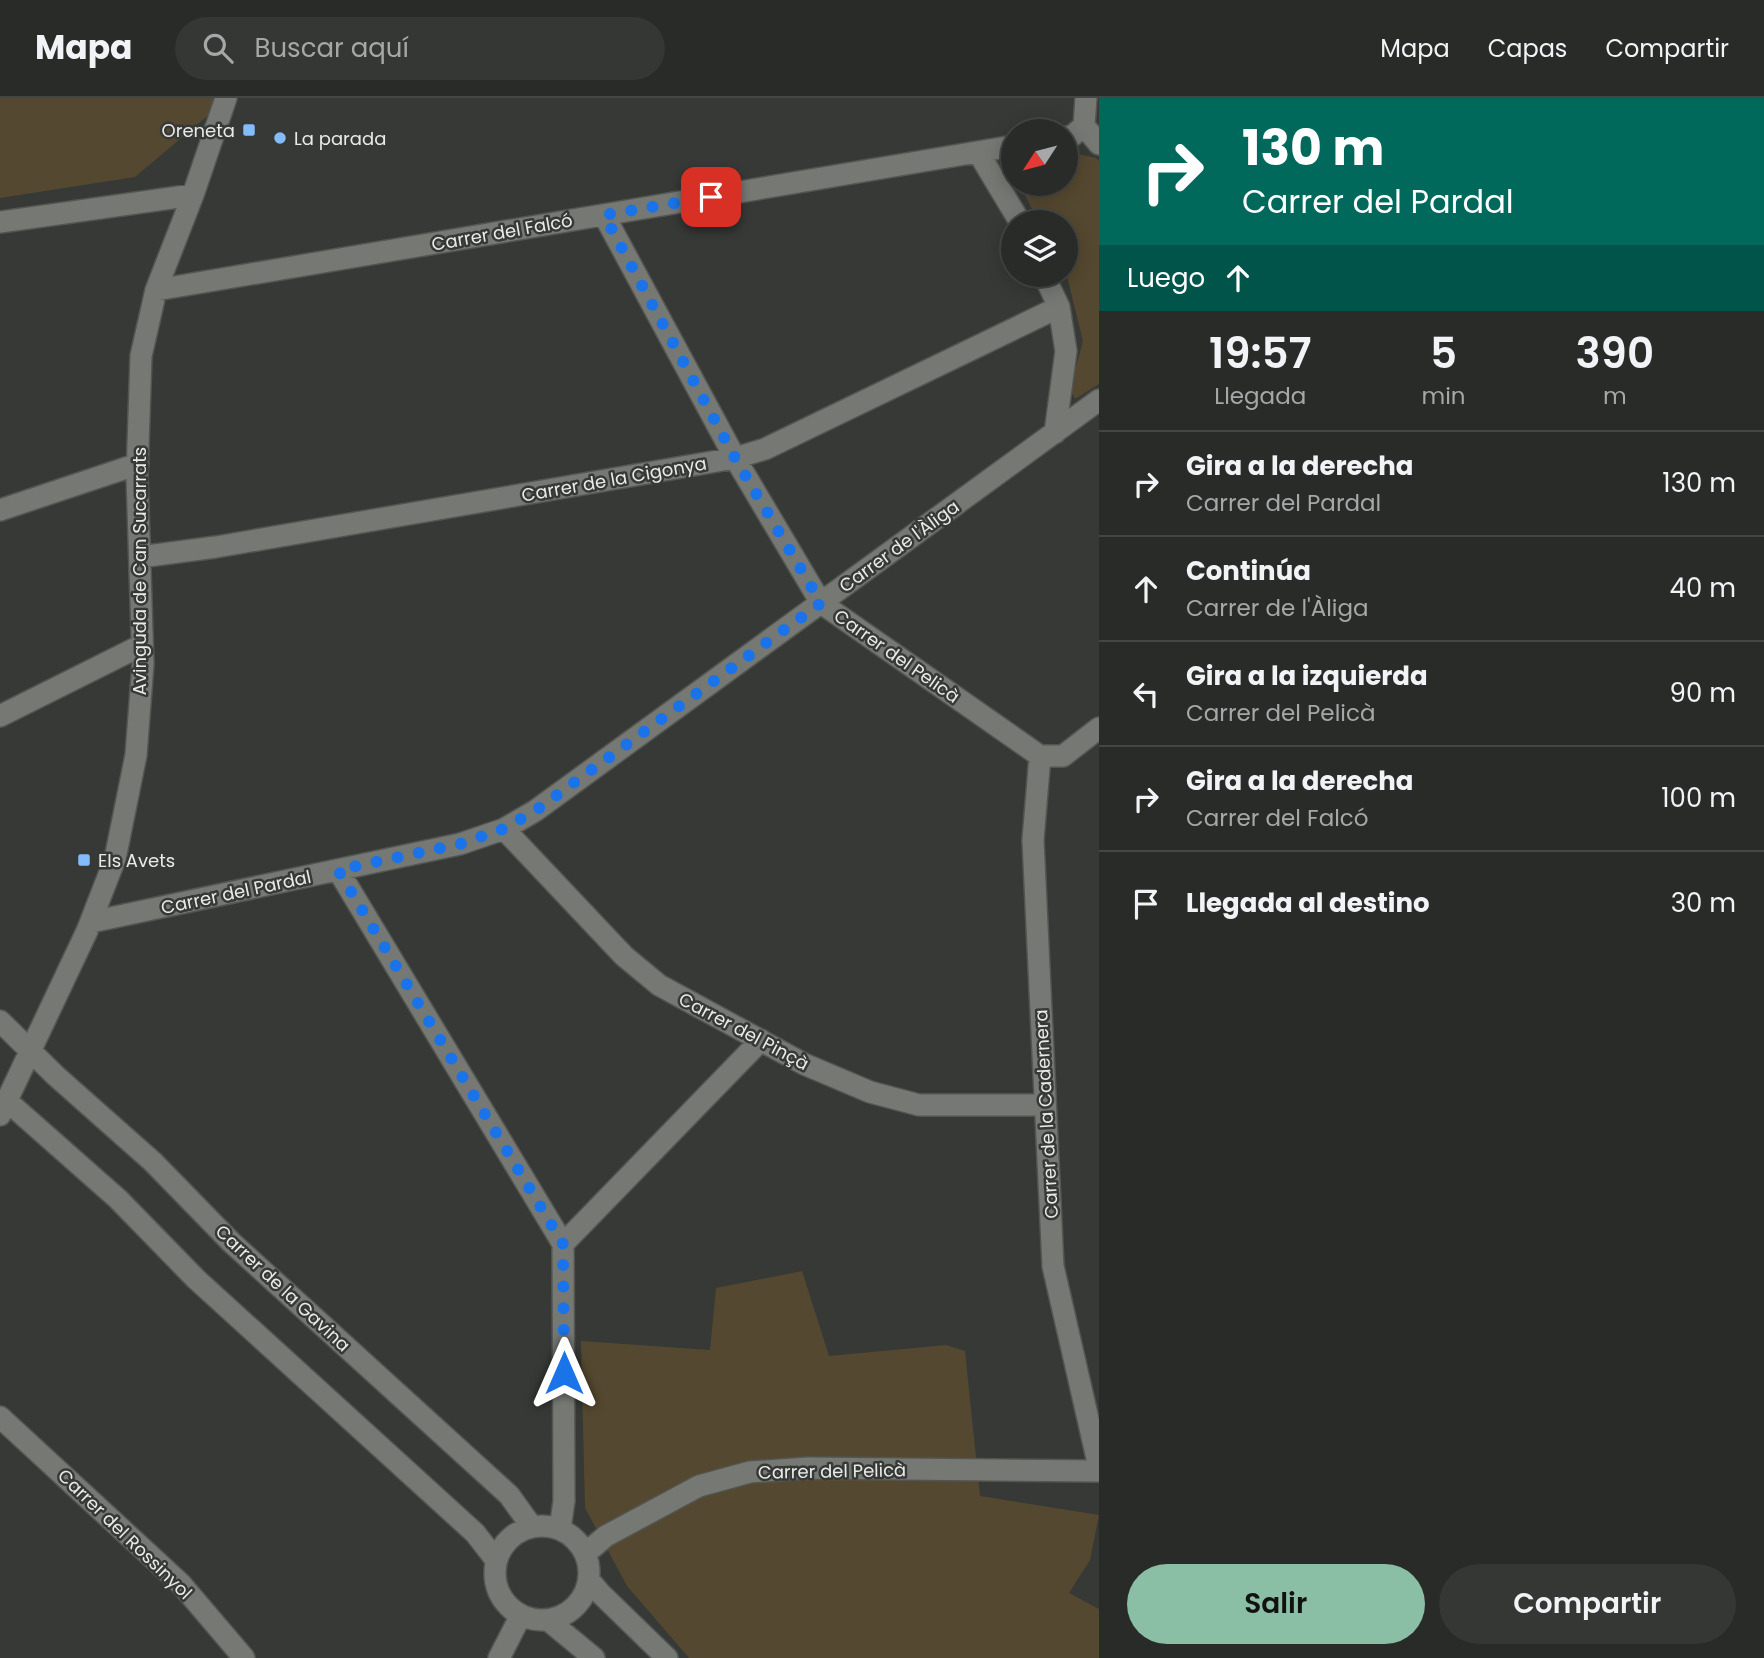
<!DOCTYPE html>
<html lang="es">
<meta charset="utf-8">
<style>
body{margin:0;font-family:Poppins,sans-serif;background:#343734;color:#f1f3f6;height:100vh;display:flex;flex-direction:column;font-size:26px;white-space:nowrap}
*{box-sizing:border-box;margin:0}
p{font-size:23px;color:#a5a7a8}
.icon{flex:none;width:38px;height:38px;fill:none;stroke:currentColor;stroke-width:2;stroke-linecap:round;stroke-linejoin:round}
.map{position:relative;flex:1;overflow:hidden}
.panel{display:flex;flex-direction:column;background:#282b28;width:665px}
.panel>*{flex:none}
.top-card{background:#00695c;color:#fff;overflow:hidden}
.needle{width:46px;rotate:234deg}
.tools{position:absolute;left:1001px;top:21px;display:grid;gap:14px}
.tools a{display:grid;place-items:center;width:77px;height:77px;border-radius:50%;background:#282b28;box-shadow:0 4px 18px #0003,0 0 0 2px #444745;font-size:35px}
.pin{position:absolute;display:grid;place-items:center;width:60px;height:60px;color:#fff;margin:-30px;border-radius:14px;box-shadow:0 4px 10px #0006}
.me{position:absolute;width:77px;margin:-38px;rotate:0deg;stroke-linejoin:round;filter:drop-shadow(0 0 5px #0008)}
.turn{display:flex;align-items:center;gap:24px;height:147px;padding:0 28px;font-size:32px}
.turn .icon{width:91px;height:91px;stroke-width:2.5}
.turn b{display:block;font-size:49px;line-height:60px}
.then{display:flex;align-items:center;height:66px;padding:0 28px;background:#0003;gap:14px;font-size:26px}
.eta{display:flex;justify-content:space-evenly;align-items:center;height:119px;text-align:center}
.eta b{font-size:42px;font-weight:600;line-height:49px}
.action{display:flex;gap:14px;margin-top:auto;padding:14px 28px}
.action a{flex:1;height:80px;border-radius:42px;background:#8abfa5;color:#111;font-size:28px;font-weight:600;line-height:80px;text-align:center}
.action a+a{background:#343734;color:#f1f3f6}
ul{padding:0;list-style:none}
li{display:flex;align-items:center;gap:21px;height:105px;padding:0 28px;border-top:2px solid #444745}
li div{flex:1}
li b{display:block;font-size:26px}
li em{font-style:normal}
header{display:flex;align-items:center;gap:42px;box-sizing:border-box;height:98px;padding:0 35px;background:#282b28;border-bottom:2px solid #444745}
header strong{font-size:33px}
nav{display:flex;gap:38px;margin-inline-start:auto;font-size:24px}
.search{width:490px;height:63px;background:#343734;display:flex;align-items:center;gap:18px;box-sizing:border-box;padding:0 24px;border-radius:38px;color:#a5a7a8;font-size:26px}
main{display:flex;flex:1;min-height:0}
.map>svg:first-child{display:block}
.green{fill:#554830}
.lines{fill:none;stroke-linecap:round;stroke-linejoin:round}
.minor-casing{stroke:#535551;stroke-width:24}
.minor{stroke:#767874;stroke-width:21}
.route{stroke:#1a73e8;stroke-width:12;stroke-dasharray:0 21.6}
.poi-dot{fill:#84bcfb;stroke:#363935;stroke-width:2.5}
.labels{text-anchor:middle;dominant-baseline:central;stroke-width:5;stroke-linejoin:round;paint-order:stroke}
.poi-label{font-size:18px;fill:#e9eae8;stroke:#363935;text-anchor:start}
.street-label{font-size:18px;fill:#e9eae8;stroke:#363935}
</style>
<header>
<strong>Mapa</strong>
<div class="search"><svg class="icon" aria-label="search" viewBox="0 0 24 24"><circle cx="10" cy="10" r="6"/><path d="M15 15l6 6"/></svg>Buscar aquí</div>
<nav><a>Mapa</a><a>Capas</a><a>Compartir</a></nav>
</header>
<main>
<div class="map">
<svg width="1099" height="1560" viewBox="0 0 1099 1560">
<rect width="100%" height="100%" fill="#363935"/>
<path class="green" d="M0,0H224V4L135,79L0,100Z
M1073,55L1096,60L1099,63V286L1075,301L1070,291L1083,243L1066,174V124H1039L1019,86H1066V57Z
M802,1173L829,1258L946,1247L965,1253L980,1398L1099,1417L1090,1462L1069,1495L1099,1511V1560H689L627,1488L585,1410L581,1243L710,1252L716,1190Z"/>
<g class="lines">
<defs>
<path id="minor" d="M1084,28L1086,0
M1084,28L1099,46
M1066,39L1072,38L1084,28
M978,54L1020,124
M604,117L735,360L821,505L1040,658H1063L1099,630
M0,124L193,97
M1044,177L1059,209L1066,253L1055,335
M156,192L1013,48
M0,412L138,366
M140,459L216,449L735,360L765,351L1059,209
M0,618L142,547
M1040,658L1033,742L1053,1168L1099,1369
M504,731L624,858L659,887L804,966L870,994L919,1007H1045
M338,772L563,1146L564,1403L560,1431
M91,824L460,746L504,731L535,713L1099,302
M0,923L56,978L153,1064L231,1144L509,1397L532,1429
M7,1003L118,1101L196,1181L475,1435L496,1462
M0,1017L87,833L115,761L136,657L143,566L137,378L141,258L156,192L193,97L226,0
M563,1146L761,942
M0,1319L181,1486L244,1560
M495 1475a47 47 0 1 1 94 0a47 47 0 1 1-94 0Z
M586,1455L606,1438L699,1388L750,1374L808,1370L1099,1373
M589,1482L600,1495L667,1560
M548,1522L594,1560
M499,1560L521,1517"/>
</defs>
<use href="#minor" class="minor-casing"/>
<use href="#minor" class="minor"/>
</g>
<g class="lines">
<path class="route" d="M564,1275L563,1146L338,772L460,746L503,731L535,713L821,505L735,360L604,117L711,99"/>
</g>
<g class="poi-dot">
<rect x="242" y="25" width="14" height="14" rx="3.5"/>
<circle cx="280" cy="40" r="7"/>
<rect x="77" y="755" width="14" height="14" rx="3.5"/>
</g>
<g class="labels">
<g class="poi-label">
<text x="235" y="32" text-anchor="end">Oreneta</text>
<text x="294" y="40">La parada</text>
<text x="98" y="762">Els Avets</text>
</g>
<g class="street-label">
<text transform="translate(502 134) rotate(-10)">Carrer del Falcó</text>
<text transform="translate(614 381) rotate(-10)">Carrer de la Cigonya</text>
<text transform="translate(899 448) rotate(-36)">Carrer de l'Àliga</text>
<text transform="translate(139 473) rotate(-90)">Avinguda de Can Sucarrats</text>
<text transform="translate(897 558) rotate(35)">Carrer del Pelicà</text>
<text transform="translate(236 794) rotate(-12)">Carrer del Pardal</text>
<text transform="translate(744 933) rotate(28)">Carrer del Pinçà</text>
<text transform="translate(1046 1016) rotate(-93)">Carrer de la Cadernera</text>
<text transform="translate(283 1190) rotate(43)">Carrer de la Gavina</text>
<text transform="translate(832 1373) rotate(-1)">Carrer del Pelicà</text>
<text transform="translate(125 1436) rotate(44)">Carrer del Rossinyol</text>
</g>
</g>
</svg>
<div class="tools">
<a><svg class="needle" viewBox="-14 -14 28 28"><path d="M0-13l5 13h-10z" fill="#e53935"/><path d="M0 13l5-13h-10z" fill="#a5a7a8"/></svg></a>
<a><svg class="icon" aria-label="layers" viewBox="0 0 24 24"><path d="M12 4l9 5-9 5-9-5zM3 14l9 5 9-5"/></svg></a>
</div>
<div class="pin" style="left:711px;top:99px;background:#d93025"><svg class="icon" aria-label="arrive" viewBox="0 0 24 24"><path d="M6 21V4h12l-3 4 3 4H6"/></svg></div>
<svg class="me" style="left:564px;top:1275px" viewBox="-20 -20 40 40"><path d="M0-17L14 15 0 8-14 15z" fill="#1a73e8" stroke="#fff" stroke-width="4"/></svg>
</div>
<section class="panel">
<div class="top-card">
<div class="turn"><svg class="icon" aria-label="right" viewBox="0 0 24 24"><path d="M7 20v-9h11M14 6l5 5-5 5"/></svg><div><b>130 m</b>Carrer del Pardal</div></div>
<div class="then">Luego<svg class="icon" aria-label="ahead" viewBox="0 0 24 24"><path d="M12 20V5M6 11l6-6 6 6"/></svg></div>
</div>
<div class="eta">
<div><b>19:57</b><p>Llegada</p></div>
<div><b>5</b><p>min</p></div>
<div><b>390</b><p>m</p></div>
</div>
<ul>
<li><svg class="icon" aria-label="right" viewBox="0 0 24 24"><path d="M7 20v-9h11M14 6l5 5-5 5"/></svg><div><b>Gira a la derecha</b><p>Carrer del Pardal</p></div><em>130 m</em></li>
<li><svg class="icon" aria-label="ahead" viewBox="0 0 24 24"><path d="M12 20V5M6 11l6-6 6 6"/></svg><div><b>Continúa</b><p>Carrer de l'Àliga</p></div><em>40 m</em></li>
<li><svg class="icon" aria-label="left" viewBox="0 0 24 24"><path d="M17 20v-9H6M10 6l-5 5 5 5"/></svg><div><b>Gira a la izquierda</b><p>Carrer del Pelicà</p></div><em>90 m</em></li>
<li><svg class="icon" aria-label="right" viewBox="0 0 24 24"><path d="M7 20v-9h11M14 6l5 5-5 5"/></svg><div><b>Gira a la derecha</b><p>Carrer del Falcó</p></div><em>100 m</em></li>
<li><svg class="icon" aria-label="arrive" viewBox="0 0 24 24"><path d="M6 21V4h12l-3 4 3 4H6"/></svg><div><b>Llegada al destino</b></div><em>30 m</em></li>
</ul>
<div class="action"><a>Salir</a><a>Compartir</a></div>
</section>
</main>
